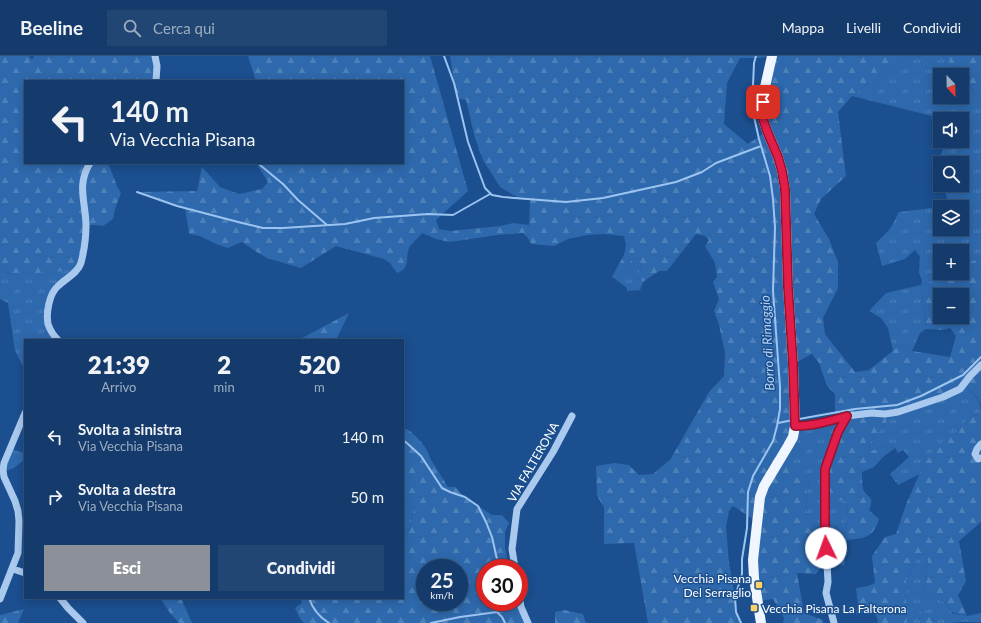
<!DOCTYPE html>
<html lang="it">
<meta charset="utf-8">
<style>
body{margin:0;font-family:Lato,sans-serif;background:#214673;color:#f1f3f6;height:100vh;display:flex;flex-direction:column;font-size:15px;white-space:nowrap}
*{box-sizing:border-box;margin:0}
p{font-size:13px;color:#9dadc1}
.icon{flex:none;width:22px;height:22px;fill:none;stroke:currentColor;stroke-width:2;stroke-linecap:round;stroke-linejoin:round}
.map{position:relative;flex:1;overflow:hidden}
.drawer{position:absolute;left:24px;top:283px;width:380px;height:260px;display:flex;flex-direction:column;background:#143b6b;border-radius:0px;box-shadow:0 2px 10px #0003,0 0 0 1px #33557e}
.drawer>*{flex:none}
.banner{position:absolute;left:24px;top:24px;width:380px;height:84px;border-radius:0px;box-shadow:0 2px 10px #0003,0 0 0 1px #33557e;background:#143b6b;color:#f1f3f6;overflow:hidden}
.needle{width:26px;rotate:158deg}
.tools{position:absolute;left:933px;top:12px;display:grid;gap:8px}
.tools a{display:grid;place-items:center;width:36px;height:36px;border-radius:0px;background:#143b6b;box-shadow:0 2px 10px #0003,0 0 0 1px #33557e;font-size:20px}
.speed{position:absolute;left:416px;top:503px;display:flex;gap:8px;font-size:20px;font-weight:700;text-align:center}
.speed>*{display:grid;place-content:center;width:52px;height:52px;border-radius:50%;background:#143b6b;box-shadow:0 2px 10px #0003,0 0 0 1px #33557e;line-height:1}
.speed small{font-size:10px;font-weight:400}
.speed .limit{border:6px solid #d22;background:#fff;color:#111}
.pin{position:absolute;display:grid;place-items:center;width:34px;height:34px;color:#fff;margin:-17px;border-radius:8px;box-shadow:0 2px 6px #0006}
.me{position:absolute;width:44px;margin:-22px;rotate:357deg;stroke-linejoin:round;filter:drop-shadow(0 0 3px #0008)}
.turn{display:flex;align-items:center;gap:14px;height:84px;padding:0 20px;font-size:18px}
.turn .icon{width:52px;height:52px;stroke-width:2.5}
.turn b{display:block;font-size:28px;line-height:34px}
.eta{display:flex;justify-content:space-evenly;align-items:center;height:68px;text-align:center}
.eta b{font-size:24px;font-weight:800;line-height:28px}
.cta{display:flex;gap:8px;margin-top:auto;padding:8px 20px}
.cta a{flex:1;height:46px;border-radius:0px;background:#8c9099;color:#fff;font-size:16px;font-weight:800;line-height:46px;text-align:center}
.cta a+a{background:#214673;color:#f1f3f6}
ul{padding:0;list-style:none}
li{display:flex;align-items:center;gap:12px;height:60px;padding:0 20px}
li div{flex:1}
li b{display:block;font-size:15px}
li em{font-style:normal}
header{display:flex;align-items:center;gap:24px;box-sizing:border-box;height:56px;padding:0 20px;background:#143b6b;border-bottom:1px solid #33557e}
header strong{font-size:19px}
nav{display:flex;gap:22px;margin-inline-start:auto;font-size:14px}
.search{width:280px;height:36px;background:#214673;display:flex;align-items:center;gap:10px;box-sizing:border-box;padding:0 14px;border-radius:0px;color:#9dadc1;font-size:15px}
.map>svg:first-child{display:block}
.grass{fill:url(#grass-tufts);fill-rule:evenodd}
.forest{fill:url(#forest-firs);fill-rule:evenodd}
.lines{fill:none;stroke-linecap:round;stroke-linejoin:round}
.stream{stroke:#9cc4f0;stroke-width:2}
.minor{stroke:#a9c9ee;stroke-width:7}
.major{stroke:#f0f6ff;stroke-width:10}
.route-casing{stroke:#92132f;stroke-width:10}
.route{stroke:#e11d48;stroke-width:7}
.poi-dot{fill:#ffd166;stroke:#1b4f8f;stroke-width:1.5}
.labels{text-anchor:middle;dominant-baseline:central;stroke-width:3;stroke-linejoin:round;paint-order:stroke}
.street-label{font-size:12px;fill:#fff;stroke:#1b4f8f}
.poi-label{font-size:12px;fill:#fff;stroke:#1b4f8f;text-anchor:end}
.water-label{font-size:13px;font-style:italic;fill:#b5d3f5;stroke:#1b4f8f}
</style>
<header>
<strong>Beeline</strong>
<div class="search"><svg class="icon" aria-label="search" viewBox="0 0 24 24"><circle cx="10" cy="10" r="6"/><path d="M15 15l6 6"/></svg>Cerca qui</div>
<nav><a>Mappa</a><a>Livelli</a><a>Condividi</a></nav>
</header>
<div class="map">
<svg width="981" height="567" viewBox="0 0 981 567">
<defs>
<pattern id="grass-tufts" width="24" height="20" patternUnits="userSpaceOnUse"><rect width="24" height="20" fill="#2e69ad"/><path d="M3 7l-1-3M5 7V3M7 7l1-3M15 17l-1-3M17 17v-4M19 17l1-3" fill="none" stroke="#4d80b9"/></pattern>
<pattern id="forest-firs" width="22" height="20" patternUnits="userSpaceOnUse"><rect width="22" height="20" fill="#2e69ad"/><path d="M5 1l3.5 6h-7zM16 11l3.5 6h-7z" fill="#4d80b9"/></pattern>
</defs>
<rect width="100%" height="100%" fill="#1b4f8f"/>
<path class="grass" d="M924,0H943L962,19H940V41H962V19L966,23L981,49V200L962,211V195H940V217H950L921,230L926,273L920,277L912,295L900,289L893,295L888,272L881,262L869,255L886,237L921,229L922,224L919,217L920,201L915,194L905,203L882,210L876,187L890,173L899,156L931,152L947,143L944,129H962V107H940V113L938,106L946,85H962V63H944L852,40L903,2ZM940,151H962V173H940Z
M633,202L640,204L641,212L638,222L643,226L640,234L627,235V232L615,223Z
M80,209L51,241L48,269L58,284H25V314L15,295L8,247L0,243V212L11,219Z
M965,327C971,339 981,340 981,356L969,362L957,375L923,410L920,418L898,429L890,418L909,401L903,394L898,397L895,392L883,390L871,395L869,389L874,380L887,367L885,358Z
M847,360L839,445L847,444L845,480L847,484L844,510L827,504L825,480L807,462L806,440L809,423L781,401L795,370Z
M10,393L24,397L25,403L14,412L3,416Z
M403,443L409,446L414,453C411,463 410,476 403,484Z
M924,498L928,505C925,517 926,529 923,541L934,542L946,547L952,557L967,560L981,557V566C974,567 968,565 961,566C952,567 945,567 935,567L933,562L917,558L921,567H907L906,542V525L918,500Z"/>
<path class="forest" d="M0,0H29L32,4L34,0H155L156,25H25V107H108L117,130L121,137L115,153L113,163L103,170L95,169H86L80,209L64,215L11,219L0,212Z
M248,0H430L468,135L436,164L439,173L450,175L500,170L513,167L529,169L530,144L520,143L500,131L483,104L475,82L466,44L458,43L454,27L450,0H768L761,2H740L727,27L724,68L748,88L767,75L762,60L772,0H924L903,2L852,40L838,56L846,120L821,143L814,158L829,183L838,206V232L823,262L825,278L855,316L869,314L900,289L912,295L950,301L956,280L950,272L943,274L926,273L921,230L950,217H962V211L981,200V349L977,341L968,332L965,327L960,333L885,358L887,367L874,380L869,389L871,395L883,390L895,392L883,401L874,411L862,416C862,421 862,428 863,433C868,444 875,439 869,454L879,463C873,482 865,482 847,484L845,481L847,444L839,445L825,444L828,403L826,380L836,373L846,360L835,364V338L827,330L819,307L812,298L793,308L795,370L781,401L800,414L809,423L806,440L807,462L825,480L827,504L816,518L797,517L804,557L823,564V567H783L784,562L773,543L757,545L756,465L733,450L729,455L726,471L729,507L735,541L736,556L741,567H648L634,487L604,488V451L597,440L596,410L615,407L629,409L639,419L653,418L670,404L709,336L724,320L725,297L719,269L714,255L719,243L713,226L717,221L715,207L705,190L709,184L705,180L696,178L667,215H659L643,226L638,222L641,212L640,204L633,202L615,223L612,221L624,199L626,189L624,180L604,178L587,179L568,183L554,190L531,188L528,182L523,177L497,179L450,186L436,183L422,177C419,181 411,188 409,192C405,202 411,212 397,217L390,207L384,203L336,190L301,212L267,202L255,195L242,186L228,192L216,188L200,180L189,178L185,152L137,136L197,135L202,111L220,131L239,138L262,133L268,126L256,107H403V25H256ZM940,239H962V261H940Z
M943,0H981V49L966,23Z
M349,257L336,284H298L304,281Z
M981,356V466L959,485L966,525L958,539L967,560L952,556L946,547L934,542L923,541C926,529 925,517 928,505L924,498L918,500L906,525V542L907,567H878L877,562L873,555L856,558L858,549L856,532C863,531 869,530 875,527L872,500L885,481L896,478L907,446L923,410L938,389L957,375L969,362Z
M407,373C416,379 428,392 430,402L448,431H455L465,441L492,459H502L509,467L505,476V492L508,506H513L515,512H485V546H519V522L522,561L526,567H304L301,564L295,552L302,547L300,542H403V484C410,477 411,463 414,453L409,446L403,443V374ZM425,512H459V546H425Z
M160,542H181L192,567H179L170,557Z
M24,553L18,567H0V559Z
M564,554L583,558L586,567H555V556Z
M920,556C929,557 932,559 935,567H921L917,558Z"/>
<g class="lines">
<path class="stream" d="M444,0L454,27L468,86L485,132L492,139L503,141L566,146L603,142L676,126L702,116L716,107L761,90
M260,109L283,128L298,144L327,169
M137,136L177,150L242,167L263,172H283L345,168L374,162L428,158L453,159L490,138
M799,363L855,353L897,349L921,340L963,319L981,301
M778,367L793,364
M403,384L408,388L421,400L442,432L450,436L465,441L478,450L486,466L492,481L499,512
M309,542C313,554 319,561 329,567
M497,556L502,561L505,567
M497,556L500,546
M431,567L460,561L497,556
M741,567L736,556L735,541L742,518V503L747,472L748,436L753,420L773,385L777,370L780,353V331L773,235L775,171L773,143L770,120L759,83L752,52L754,7L756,0"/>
<path class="minor" d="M155,0L157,10L156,25
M58,284C54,280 50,274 48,268C46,257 49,238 58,230C65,223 78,217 81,207C84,195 86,182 86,170C86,146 76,130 90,107
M795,370H804L835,364L847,360L871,357L885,358L898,356L943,341L960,333L970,320L981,309
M981,388L977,393L975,398L978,403L981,402
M515,512L512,493L517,453L553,396L572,360
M13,513L25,517
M519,539L521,551L528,567
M60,542L68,552L83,567
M0,543L18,497L19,465L18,455L15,445L4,421L3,414L4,407L25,357
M834,567L826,537L828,526L825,470V413L838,376L847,360"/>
<path class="major" d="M761,567L754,522L753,504L760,441L764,430L788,390L793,381L795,370L793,308L788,231L785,133L782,115L778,101L767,75L762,60L765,31L772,0"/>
</g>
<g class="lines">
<defs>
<path id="route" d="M763,46L762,60L767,75L778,101L782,115L785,133L788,231L793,308L795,370C813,370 830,365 847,360L838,376L825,413V470L826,492"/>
</defs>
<use href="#route" class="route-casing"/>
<use href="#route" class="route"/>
</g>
<g class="poi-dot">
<rect x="755" y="525" width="8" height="8" rx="2"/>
<rect x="750" y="548" width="8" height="8" rx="2"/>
</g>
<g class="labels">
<g class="street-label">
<text transform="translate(533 406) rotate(-60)">VIA FALTERONA</text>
</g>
<g class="poi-label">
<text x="751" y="522">Vecchia Pisana<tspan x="751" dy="14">Del Serraglio</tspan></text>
<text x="762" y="552" text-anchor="start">Vecchia Pisana La Falterona</text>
</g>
<g class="water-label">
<text transform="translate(767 287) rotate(-93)">Borro di Rimaggio</text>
</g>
</g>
</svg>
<div class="tools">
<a><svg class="needle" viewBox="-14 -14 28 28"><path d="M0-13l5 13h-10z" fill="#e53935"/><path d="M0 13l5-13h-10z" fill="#9dadc1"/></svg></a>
<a><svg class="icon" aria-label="sound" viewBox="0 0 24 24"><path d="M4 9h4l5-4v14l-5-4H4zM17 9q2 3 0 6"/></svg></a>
<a><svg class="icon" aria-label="search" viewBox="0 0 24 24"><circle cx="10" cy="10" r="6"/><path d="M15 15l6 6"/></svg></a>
<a><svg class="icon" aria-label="layers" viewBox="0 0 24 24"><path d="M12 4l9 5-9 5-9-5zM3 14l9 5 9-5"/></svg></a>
<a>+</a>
<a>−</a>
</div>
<div class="speed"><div>25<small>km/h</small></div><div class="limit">30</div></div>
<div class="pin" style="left:763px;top:46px;background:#d93025"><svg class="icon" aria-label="arrive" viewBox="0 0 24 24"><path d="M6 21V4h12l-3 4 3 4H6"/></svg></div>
<svg class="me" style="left:826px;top:492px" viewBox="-20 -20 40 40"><circle r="19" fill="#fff"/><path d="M0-13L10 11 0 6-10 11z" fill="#e11d48"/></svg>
<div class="banner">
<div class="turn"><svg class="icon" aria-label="left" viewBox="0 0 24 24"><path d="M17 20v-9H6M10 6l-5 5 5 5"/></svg><div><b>140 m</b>Via Vecchia Pisana</div></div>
</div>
<section class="drawer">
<div class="eta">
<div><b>21:39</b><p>Arrivo</p></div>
<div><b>2</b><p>min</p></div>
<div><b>520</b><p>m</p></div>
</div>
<ul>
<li><svg class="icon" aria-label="left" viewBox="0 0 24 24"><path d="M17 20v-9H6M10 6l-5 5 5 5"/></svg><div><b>Svolta a sinistra</b><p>Via Vecchia Pisana</p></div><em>140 m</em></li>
<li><svg class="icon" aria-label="right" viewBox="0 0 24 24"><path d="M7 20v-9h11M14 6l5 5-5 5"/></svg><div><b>Svolta a destra</b><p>Via Vecchia Pisana</p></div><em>50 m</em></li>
</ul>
<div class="cta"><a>Esci</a><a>Condividi</a></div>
</section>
</div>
